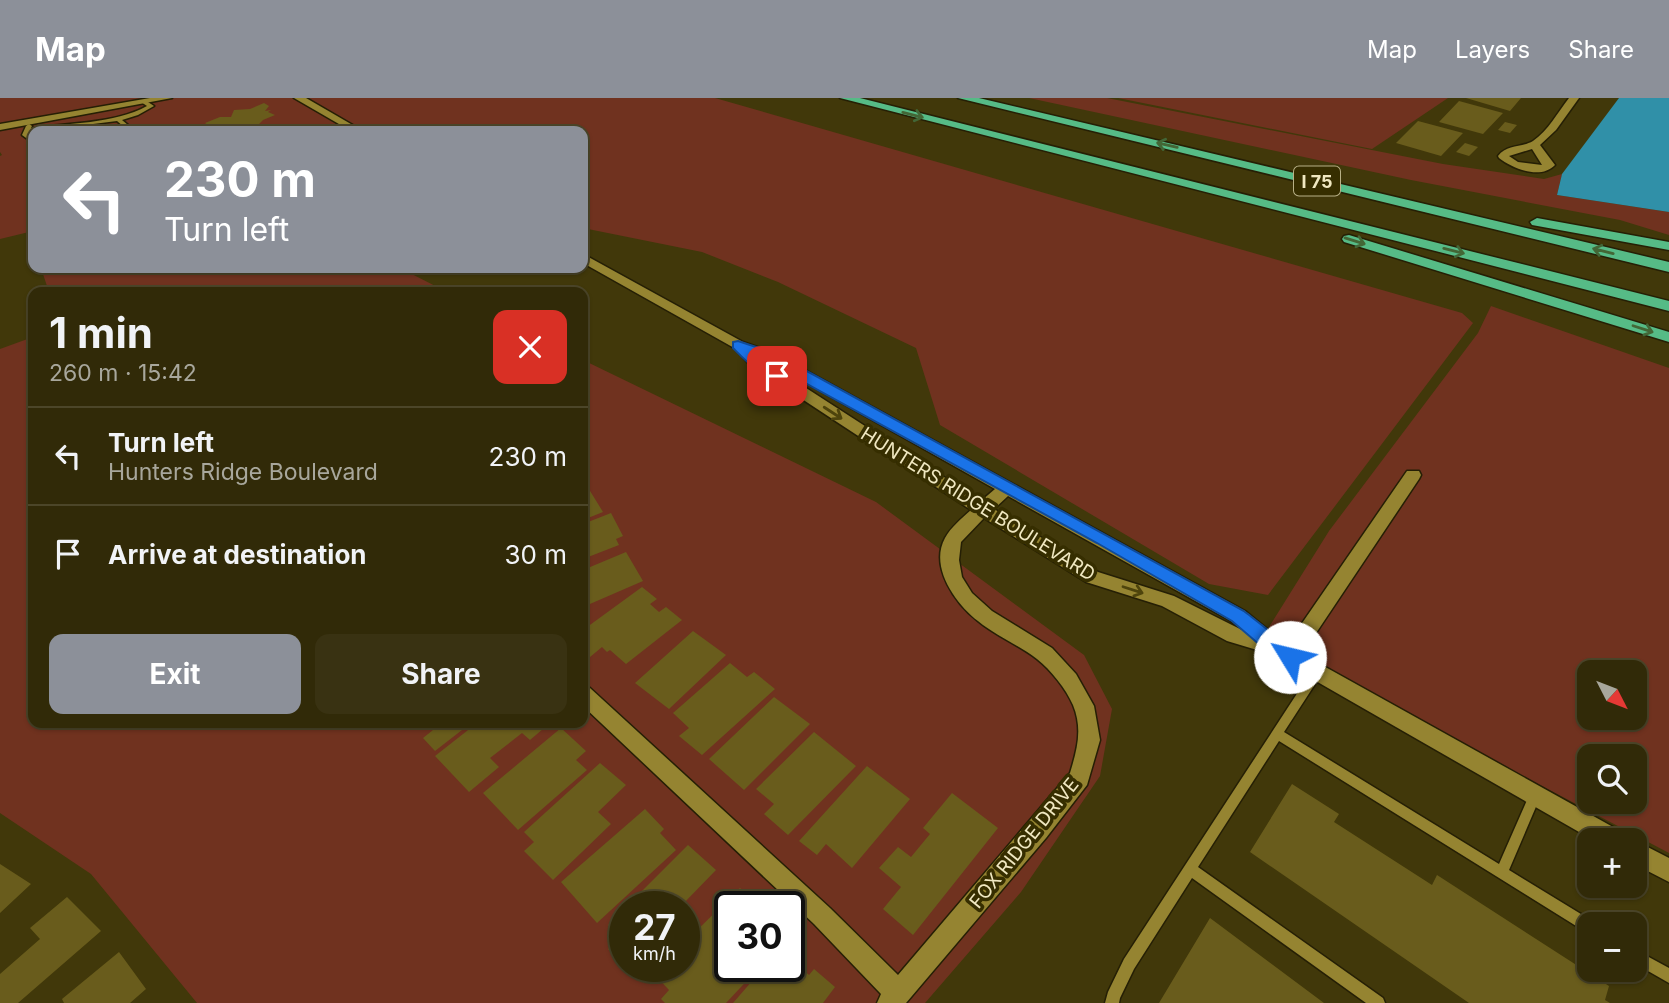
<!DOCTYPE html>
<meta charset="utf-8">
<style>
body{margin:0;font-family:Inter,sans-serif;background:#393212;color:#f1f3f6;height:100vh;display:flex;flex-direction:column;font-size:26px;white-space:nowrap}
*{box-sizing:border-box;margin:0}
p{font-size:23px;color:#a8a79c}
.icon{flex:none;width:38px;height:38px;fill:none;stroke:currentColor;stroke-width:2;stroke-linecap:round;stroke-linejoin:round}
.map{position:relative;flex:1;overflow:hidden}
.side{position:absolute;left:28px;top:189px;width:560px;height:441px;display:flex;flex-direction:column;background:#312a08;border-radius:14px;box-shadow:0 2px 5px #0004,0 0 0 2px #4c4629}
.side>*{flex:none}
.guide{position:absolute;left:28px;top:28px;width:560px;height:147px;border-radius:14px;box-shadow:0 2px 5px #0004,0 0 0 2px #4c4629;background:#8c9099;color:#fff;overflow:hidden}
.needle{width:46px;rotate:132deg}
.tools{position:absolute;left:1577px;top:562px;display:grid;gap:14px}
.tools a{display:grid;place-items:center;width:70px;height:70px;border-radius:14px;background:#312a08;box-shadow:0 2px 5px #0004,0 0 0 2px #4c4629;font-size:35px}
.speed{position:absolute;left:609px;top:793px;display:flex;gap:14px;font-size:35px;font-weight:700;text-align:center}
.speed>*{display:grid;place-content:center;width:91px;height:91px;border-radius:50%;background:#312a08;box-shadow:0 2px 5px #0004,0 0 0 2px #4c4629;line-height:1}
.speed small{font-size:18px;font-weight:400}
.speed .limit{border:4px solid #111;border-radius:10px;background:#fff;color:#111}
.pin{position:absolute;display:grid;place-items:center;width:60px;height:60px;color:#fff;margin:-30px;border-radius:14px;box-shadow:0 4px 10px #0006}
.me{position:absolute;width:77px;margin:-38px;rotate:306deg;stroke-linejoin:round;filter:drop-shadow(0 0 5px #0008)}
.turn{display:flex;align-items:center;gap:24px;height:147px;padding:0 21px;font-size:32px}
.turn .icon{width:91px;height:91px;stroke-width:2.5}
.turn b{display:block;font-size:49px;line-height:60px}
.round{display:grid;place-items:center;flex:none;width:74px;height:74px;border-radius:14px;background:#393212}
.headline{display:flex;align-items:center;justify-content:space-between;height:119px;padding:0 21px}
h1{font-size:42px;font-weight:700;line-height:52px}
.cta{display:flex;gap:14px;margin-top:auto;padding:14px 21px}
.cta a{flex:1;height:80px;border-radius:14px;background:#8c9099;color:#fff;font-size:28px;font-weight:700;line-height:80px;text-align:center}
.cta a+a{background:#393212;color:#f1f3f6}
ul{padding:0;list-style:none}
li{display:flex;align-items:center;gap:21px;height:98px;padding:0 21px;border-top:2px solid #4c4629}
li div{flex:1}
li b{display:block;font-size:26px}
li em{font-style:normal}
header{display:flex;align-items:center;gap:42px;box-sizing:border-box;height:98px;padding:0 35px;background:#8c9099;color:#fff}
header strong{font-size:33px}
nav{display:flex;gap:38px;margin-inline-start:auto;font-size:24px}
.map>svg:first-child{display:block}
.green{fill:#70321f;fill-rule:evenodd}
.water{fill:#3090a8}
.building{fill:#695c1c}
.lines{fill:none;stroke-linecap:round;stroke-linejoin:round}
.service-casing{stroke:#251f05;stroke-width:3}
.minor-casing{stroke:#251f05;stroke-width:3}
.motorway-casing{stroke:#251f05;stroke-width:3}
.service{fill:#958431;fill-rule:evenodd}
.minor{fill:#958431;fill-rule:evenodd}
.motorway{fill:#56bb86;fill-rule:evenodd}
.oneway{stroke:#436636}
.oneway2{stroke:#4e440c}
.route{fill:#1a73e8;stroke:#114b97;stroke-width:2}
.labels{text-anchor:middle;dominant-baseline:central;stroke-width:7;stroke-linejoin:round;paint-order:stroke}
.shield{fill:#362e00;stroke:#b8b087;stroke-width:2}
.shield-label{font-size:18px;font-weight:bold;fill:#f0e8c1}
.street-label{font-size:19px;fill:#f0e8c1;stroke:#362e00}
</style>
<header>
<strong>Map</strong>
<nav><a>Map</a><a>Layers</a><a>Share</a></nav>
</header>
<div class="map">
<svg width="1669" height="905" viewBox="0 0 1669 905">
<rect width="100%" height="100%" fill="#41380a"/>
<path class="green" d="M0,0H715L1462,215L1473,225L1268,497L1209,486L940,327L916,250L778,184L702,154L583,130V33H33V146L29,134L0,141V58L2,57L0,54Z
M1029,0H1107L1443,66L1544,81L1562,76L1557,97L1669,114V137L1620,122L1411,82Z
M1118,0H1448L1372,51Z
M41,170H400L447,194H49Z
M1491,208L1669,270V755L1337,580L1264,537L1329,433L1478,235ZM1589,574H1634V620H1589ZM1589,658H1634V704H1589Z
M33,239V625H583V262L876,404L1084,557L1112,611L1100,678L1021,794L925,905H197L91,776L0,715V251ZM625,808H684V868H625ZM730,808H789V868H730Z"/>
<path class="water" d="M1619,0H1669V114L1557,97L1562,76Z"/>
<path class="building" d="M1466,0H1521L1510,13Z
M1459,3L1503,15L1483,36L1439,24Z
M264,5L269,8L265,13L271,12L268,14L275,17L263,22L258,27L239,30L235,28L216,33L205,25L220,19H231L234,12L250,11Z
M1418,23L1463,35L1441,58L1396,45Z
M1505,24L1517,27L1510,35L1498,32Z
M1465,45L1478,49L1469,58L1456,54Z
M587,388L603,414L583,422V390Z
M611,415L623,438L616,441L619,447L583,461V426Z
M626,454L643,483L583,509V472Z
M642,489L657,501L650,506L659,514L666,509L682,522L626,566L610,552L607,554L602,549L590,559L583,553V532Z
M693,533L726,557L669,611L635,585Z
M730,565L747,579L754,574L775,591L702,657L679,638L689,630L673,615Z
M774,599L810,626L744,692L709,661Z
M435,625H471L435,653L423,640L438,628Z
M477,625H550L530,642L522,635L490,660L499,669L469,694L435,658Z
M561,630L586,653L576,662L587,672L518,732L483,695Z
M814,634L856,668L788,737L764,716L774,706L756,691Z
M600,665L626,687L598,714L611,726L553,782L524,753L534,744L524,734Z
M867,668L910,701L852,770L826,746L817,757L799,743Z
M1292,686L1339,716L1334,724L1432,787L1437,777L1609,888L1605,902L1610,905H1469L1250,754Z
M952,695L998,730L913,837L883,811L901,789L879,770L898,749L911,759L930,736L923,730Z
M645,711L664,731L660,735L676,752L597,825L561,784Z
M688,747L716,772L682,807L684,808H627Z
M0,766L31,786L0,815Z
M740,790L758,808H730V868H751L756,873L726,905H665L661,901L669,892L654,876L662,868H684V845Z
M67,799L101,833L18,905H0V876L40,841L30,830Z
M684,809L696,820L684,833Z
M625,811V868H652L638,882L608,851L620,839L608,827Z
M1210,820L1324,905H1159Z
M119,854L146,891L130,905H64L62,901Z
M789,859L809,877L814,871L835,889L823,905H733L765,868H789Z"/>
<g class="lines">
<defs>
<path id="service" d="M141,2H145L154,8L138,17L122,22L135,33H129L117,23L29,34L28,37L33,40V45L22,37L26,28L29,26L32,28L31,30C68,25 114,26 147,8L141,4Z
M1317,569L1321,571L1322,574L1321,577L1284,634L1499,766L1531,693L1535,691L1539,693L1541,697L1509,772L1594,824V826H1589V836L1279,643L1198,769L1383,900L1385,905H1366L1192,780L1134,871L1120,900L1119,905H1105L1108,894L1124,861L1313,571Z
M1634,851L1669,870V885L1634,865Z"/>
<path id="minor" d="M150,0H172L0,32V26Z
M294,0H306L363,33H351Z
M1569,0H1579L1556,32L1540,47L1555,67C1541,82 1513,71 1499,60L1498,58C1507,46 1521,50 1533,43C1548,33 1558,14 1569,0ZM1532,51L1542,67L1518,64L1509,58Z
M583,156L743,244L774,255L1245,513L1287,547L1407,373H1419L1421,377L1419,381L1302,556L1622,734L1625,742H1593L1267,555L1227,543L1162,508L1086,484L984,420L961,444L959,462L962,479L972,495L992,513L1052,550L1076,576L1094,608L1100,642L1087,687L1046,740L906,905H877L881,896L814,826L583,608V588L590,590L830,810L898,877L1070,675C1077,652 1083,631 1073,607C1066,591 1051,572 1037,561C1019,547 996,538 978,523C956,506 929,469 945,440C951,429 962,420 971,412L750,267L736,251L583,165ZM758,259L764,261L995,391L981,403ZM1008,398L1231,523L1242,532L1174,498L1098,474L994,411Z
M1634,742L1669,760V784L1634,766Z"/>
<path id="motorway" d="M840,0H860L1669,203V213Z
M958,0H979L1669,164V174Z
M1537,120L1669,144V152L1532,127L1530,124Z
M1349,137L1669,234V244L1344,144L1342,141L1344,138Z"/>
</defs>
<use href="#service" class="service-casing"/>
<use href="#minor" class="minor-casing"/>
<use href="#motorway" class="motorway-casing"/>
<use href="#service" class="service"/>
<use href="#minor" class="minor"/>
<use href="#motorway" class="motorway"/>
</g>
<defs><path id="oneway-shaft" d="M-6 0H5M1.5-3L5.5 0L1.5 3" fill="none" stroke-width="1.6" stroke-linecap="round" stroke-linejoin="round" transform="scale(1.75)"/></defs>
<g class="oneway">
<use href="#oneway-shaft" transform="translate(913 17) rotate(14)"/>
<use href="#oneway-shaft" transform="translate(1167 47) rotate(-167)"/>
<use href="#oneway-shaft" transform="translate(1355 143) rotate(17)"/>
<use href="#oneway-shaft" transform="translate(1454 153) rotate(14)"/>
<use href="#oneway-shaft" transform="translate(1603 153) rotate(-166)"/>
<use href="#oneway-shaft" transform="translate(1643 231) rotate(18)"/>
</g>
<g class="oneway2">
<use href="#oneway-shaft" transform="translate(833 315) rotate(33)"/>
<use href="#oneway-shaft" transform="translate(1133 492) rotate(18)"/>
</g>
<path class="route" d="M738,243L774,255L1244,513C1254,521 1295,552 1298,559L1296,564L1290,566L1283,564L1268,554L1232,523L1097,445L756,258L783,278L777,282C759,277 746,263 733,250V244Z"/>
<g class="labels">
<rect class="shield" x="1294" y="68.5" width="46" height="29" rx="5"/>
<g class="shield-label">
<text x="1317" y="83">I 75</text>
</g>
<g class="street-label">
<text transform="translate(978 406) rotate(32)">HUNTERS RIDGE BOULEVARD</text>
<text transform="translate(1024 745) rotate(-51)">FOX RIDGE DRIVE</text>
</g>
</g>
</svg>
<div class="tools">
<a><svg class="needle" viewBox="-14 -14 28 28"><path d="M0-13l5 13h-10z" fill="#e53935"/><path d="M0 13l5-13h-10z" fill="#a8a79c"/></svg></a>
<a><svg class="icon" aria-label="search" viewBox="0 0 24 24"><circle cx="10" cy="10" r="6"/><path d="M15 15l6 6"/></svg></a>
<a>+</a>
<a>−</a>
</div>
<div class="speed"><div>27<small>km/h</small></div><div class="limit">30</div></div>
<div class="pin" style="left:777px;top:278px;background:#d93025"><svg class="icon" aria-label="arrive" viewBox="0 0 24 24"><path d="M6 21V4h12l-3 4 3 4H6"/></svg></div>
<svg class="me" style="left:1290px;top:559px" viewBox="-20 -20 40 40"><circle r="19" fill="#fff"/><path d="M0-13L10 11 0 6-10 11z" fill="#1a73e8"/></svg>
<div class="guide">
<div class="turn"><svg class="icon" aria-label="left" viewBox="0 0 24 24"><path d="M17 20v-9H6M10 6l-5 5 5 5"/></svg><div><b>230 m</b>Turn left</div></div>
</div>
<section class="side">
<div class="headline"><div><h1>1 min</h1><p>260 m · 15:42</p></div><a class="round" style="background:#d93025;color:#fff"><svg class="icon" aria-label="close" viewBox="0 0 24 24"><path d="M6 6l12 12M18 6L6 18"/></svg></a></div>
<ul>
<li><svg class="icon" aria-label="left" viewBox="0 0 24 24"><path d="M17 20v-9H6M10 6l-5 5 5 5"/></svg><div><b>Turn left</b><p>Hunters Ridge Boulevard</p></div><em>230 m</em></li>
<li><svg class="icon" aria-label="arrive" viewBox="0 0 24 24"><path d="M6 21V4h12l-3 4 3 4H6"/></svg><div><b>Arrive at destination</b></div><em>30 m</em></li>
</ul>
<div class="cta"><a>Exit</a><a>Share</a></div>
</section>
</div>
